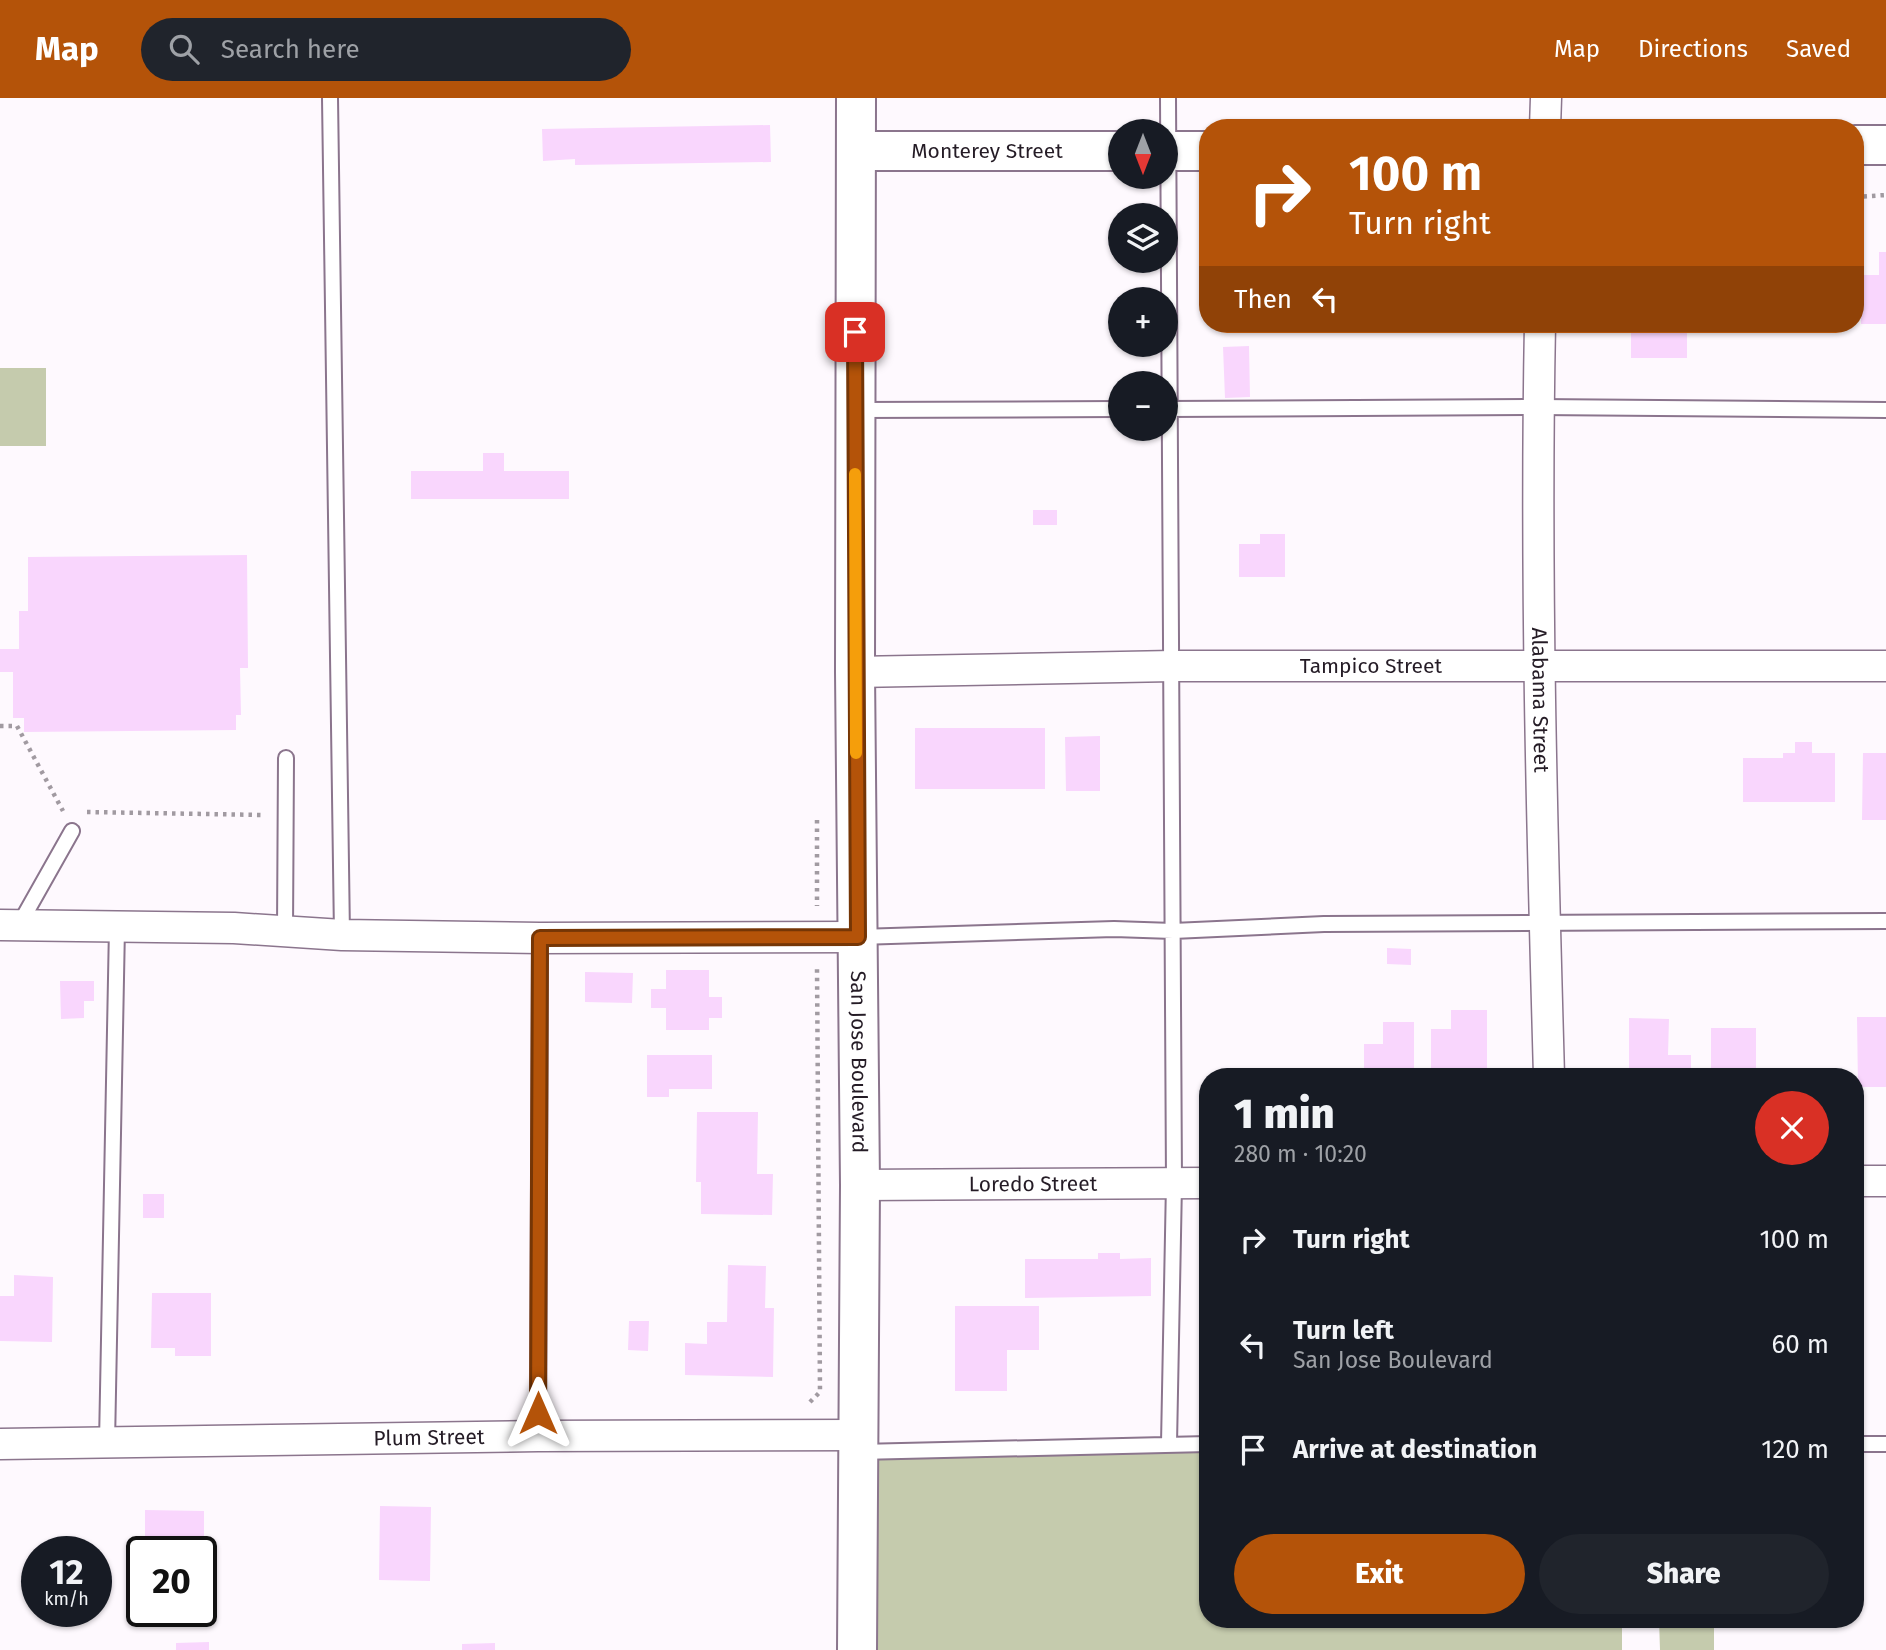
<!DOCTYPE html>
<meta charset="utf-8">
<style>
body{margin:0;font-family:"Fira Sans",sans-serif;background:#20242c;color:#f1f3f6;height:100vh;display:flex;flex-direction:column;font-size:26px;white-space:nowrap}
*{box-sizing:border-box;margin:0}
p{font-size:23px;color:#9ea1a6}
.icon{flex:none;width:38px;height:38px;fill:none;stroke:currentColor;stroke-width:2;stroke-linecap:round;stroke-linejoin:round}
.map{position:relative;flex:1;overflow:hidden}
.panel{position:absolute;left:1199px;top:970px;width:665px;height:560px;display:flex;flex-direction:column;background:#171b24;border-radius:28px;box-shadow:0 2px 5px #0004}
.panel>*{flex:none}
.top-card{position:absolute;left:1199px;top:21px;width:665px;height:214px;border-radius:28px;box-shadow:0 2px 5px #0004;background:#b45309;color:#fff;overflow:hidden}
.needle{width:46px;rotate:180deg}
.buttons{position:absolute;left:1108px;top:21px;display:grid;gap:14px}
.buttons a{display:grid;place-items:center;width:70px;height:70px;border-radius:50%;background:#171b24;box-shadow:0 2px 5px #0004;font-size:35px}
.speed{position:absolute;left:21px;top:1438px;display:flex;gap:14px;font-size:35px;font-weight:700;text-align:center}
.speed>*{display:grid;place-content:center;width:91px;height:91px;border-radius:50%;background:#171b24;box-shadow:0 2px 5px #0004;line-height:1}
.speed small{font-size:18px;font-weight:400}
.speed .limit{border:4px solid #111;border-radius:10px;background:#fff;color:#111}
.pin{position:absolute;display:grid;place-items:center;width:60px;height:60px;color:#fff;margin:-30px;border-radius:14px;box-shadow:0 4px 10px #0006}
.me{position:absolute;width:77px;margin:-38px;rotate:0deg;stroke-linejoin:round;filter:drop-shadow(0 0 5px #0008)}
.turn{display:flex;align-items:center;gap:24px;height:147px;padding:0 35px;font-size:32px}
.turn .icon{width:91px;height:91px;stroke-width:2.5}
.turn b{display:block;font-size:49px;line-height:60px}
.then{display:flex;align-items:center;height:66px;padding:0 35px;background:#0003;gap:14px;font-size:26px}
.round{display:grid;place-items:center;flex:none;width:74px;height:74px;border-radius:37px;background:#20242c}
.headline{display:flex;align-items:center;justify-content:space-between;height:119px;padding:0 35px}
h1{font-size:42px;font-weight:800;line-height:52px}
.primary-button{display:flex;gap:14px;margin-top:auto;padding:14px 35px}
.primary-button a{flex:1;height:80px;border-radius:42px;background:#b45309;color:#fff;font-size:28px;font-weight:800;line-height:80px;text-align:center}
.primary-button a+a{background:#20242c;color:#f1f3f6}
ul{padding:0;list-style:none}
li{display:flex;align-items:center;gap:21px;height:105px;padding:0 35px}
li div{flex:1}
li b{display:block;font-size:26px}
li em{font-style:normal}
header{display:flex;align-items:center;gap:42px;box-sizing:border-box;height:98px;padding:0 35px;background:#b45309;color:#fff}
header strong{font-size:33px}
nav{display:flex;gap:38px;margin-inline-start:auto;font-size:24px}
.search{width:490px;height:63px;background:#20242c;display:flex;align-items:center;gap:18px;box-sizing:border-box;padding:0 24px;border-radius:38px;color:#9ea1a6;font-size:26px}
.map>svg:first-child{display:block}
.green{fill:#c5cbad}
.building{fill:#f9d6fd}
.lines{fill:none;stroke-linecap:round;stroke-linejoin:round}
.lane-casing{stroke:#8b758d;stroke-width:18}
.street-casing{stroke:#8b758d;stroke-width:33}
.secondary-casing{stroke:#8b758d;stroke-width:42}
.path{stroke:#a19aa1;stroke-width:4.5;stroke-dasharray:3.5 5;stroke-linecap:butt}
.lane{stroke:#fff;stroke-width:14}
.street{stroke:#fff;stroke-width:30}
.secondary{stroke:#fff;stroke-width:38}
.route-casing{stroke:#753606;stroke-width:18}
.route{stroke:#b45309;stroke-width:12}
.slow{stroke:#f59e0b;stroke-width:12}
.labels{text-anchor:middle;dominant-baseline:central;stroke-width:6;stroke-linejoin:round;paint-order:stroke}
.street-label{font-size:21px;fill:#251c26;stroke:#fef9fe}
</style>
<header>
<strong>Map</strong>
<div class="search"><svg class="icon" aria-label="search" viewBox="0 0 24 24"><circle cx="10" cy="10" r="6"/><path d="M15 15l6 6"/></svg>Search here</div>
<nav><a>Map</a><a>Directions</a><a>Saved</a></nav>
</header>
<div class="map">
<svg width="1886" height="1552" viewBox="0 0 1886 1552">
<rect width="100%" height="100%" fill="#fef9fe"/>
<path class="green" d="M0,270H46V348H0Z
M1207,1346L1208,1521H1622V1552H857V1354Z
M1659,1521H1714V1552H1660Z"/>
<path class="building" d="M770,27L771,64L575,67V61L543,63L542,31Z
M1879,154H1886V226H1861V177H1879Z
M1631,226H1687V260H1631Z
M1249,248L1250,299L1225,300L1223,249Z
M483,355H504V373H569V401H411V373H483Z
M1033,412H1057V427H1033Z
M1260,436H1285V479H1239V446H1260Z
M247,457L248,570H240L241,617H236V632L24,634V620H13V574H0V551H19V513H28V459Z
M915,630H1045V691H915Z
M1100,638V693H1066L1065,639Z
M1795,644H1812V655H1835V704H1743V660H1783V655H1795Z
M1863,655H1886V722H1862Z
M1387,850L1411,851V867L1387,866Z
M666,872H709V899H722V920H709V932H666V910H651V891H666Z
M585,874L633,875L632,905L585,904Z
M60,883H94V903H84V920L61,921Z
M1451,912H1487V972H1431V931H1451Z
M1857,919H1886V989H1858Z
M1629,920L1669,921L1668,957H1691V976L1629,978Z
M1383,924H1414V978H1364V946H1383Z
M1711,930H1756V978H1711Z
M647,957H712V991H669V999H647Z
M697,1014H758L757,1076H773L772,1117L701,1116V1084H696Z
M143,1096H164V1120H143Z
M1098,1155H1120V1161L1151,1160V1198L1025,1200V1161H1098Z
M728,1167L766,1168L765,1210H774L773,1279L685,1277V1245L707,1246V1224H727Z
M14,1177L53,1179L52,1244L0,1243V1198H14Z
M152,1195H211V1258H175V1250H151Z
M955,1208H1039V1252H1007V1293H955Z
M629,1223H649L648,1253L628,1252Z
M380,1408L431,1409L430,1483L379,1482Z
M145,1412L204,1413V1449H145Z
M209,1544V1552H176V1545Z
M495,1545V1552H462V1546Z"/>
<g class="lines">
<defs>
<path id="lane" d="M330,0L342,837
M1168,0L1174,1085L1169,1346
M1166,311L1538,309L1886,312
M855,312L1120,311
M19,827L72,733
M285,833L286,660
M859,839L1114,831L1173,833L1324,826L1886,823
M538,1338L540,840
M107,1345L117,829
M1855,1346H1886
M859,1354L1208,1346"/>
<g id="street">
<path d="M1545,30L1546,0"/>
<path id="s1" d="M1540,226C1535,476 1542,728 1549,978"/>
<path id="s2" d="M855,574L1173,568H1886"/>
<path d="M0,827L234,830L342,837L540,840L858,839"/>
<path d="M1855,1083H1886"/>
<path id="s3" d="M860,1087L1208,1085"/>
<path id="s4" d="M0,1346L538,1338L859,1337"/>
</g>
<g id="secondary">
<path id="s5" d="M856,0L855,574L860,1087L857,1552"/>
<path d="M1855,47H1886"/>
<path id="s6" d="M856,53H1120"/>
<path d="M1166,53H1208"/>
</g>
</defs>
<use href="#lane" class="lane-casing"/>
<use href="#street" class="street-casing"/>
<use href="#secondary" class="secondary-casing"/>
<path class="path" d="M1855,99L1886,97
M0,628H17L63,713
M87,714L264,717
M817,722V808
M810,1304L820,1294L817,869"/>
<use href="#lane" class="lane"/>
<use href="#street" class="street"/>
<use href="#secondary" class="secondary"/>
</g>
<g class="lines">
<defs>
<path id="route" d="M538,1315L540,840L858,839L855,234"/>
</defs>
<use href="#route" class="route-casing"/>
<use href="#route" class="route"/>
<path class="slow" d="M855,376L856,655"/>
</g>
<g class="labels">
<g class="street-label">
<text stroke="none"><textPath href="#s6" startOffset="131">Monterey Street</textPath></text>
<text stroke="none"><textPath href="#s2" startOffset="516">Tampico Street</textPath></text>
<text stroke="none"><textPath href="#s1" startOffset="376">Alabama Street</textPath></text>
<text stroke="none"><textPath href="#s5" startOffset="964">San Jose Boulevard</textPath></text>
<text stroke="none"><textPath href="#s3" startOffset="173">Loredo Street</textPath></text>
<text stroke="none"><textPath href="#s4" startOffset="429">Plum Street</textPath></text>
</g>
</g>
</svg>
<div class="buttons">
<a><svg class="needle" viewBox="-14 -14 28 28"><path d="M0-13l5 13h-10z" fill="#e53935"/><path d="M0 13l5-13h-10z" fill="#9ea1a6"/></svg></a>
<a><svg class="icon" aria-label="layers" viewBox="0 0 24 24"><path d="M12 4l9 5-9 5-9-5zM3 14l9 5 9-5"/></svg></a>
<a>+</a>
<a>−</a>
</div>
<div class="speed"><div>12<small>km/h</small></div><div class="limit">20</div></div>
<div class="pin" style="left:855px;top:234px;background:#d93025"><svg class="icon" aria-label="arrive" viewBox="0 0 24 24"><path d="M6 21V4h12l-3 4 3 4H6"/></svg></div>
<svg class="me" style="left:538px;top:1315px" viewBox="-20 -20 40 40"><path d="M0-17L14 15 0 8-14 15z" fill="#b45309" stroke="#fff" stroke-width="4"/></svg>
<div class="top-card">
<div class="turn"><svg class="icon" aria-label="right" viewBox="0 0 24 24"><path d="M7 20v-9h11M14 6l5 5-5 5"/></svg><div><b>100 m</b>Turn right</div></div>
<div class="then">Then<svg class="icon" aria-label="left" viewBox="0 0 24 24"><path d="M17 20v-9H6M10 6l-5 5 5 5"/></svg></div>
</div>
<section class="panel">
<div class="headline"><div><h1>1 min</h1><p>280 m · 10:20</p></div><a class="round" style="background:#d93025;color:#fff"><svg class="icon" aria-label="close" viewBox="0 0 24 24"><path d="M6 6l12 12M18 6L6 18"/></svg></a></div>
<ul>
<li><svg class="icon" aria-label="right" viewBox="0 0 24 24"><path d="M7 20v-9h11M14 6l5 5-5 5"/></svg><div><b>Turn right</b></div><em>100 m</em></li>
<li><svg class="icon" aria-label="left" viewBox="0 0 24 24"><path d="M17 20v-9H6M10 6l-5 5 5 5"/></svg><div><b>Turn left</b><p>San Jose Boulevard</p></div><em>60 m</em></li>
<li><svg class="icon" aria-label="arrive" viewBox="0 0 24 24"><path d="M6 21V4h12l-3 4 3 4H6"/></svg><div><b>Arrive at destination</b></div><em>120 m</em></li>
</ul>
<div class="primary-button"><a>Exit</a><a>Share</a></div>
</section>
</div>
